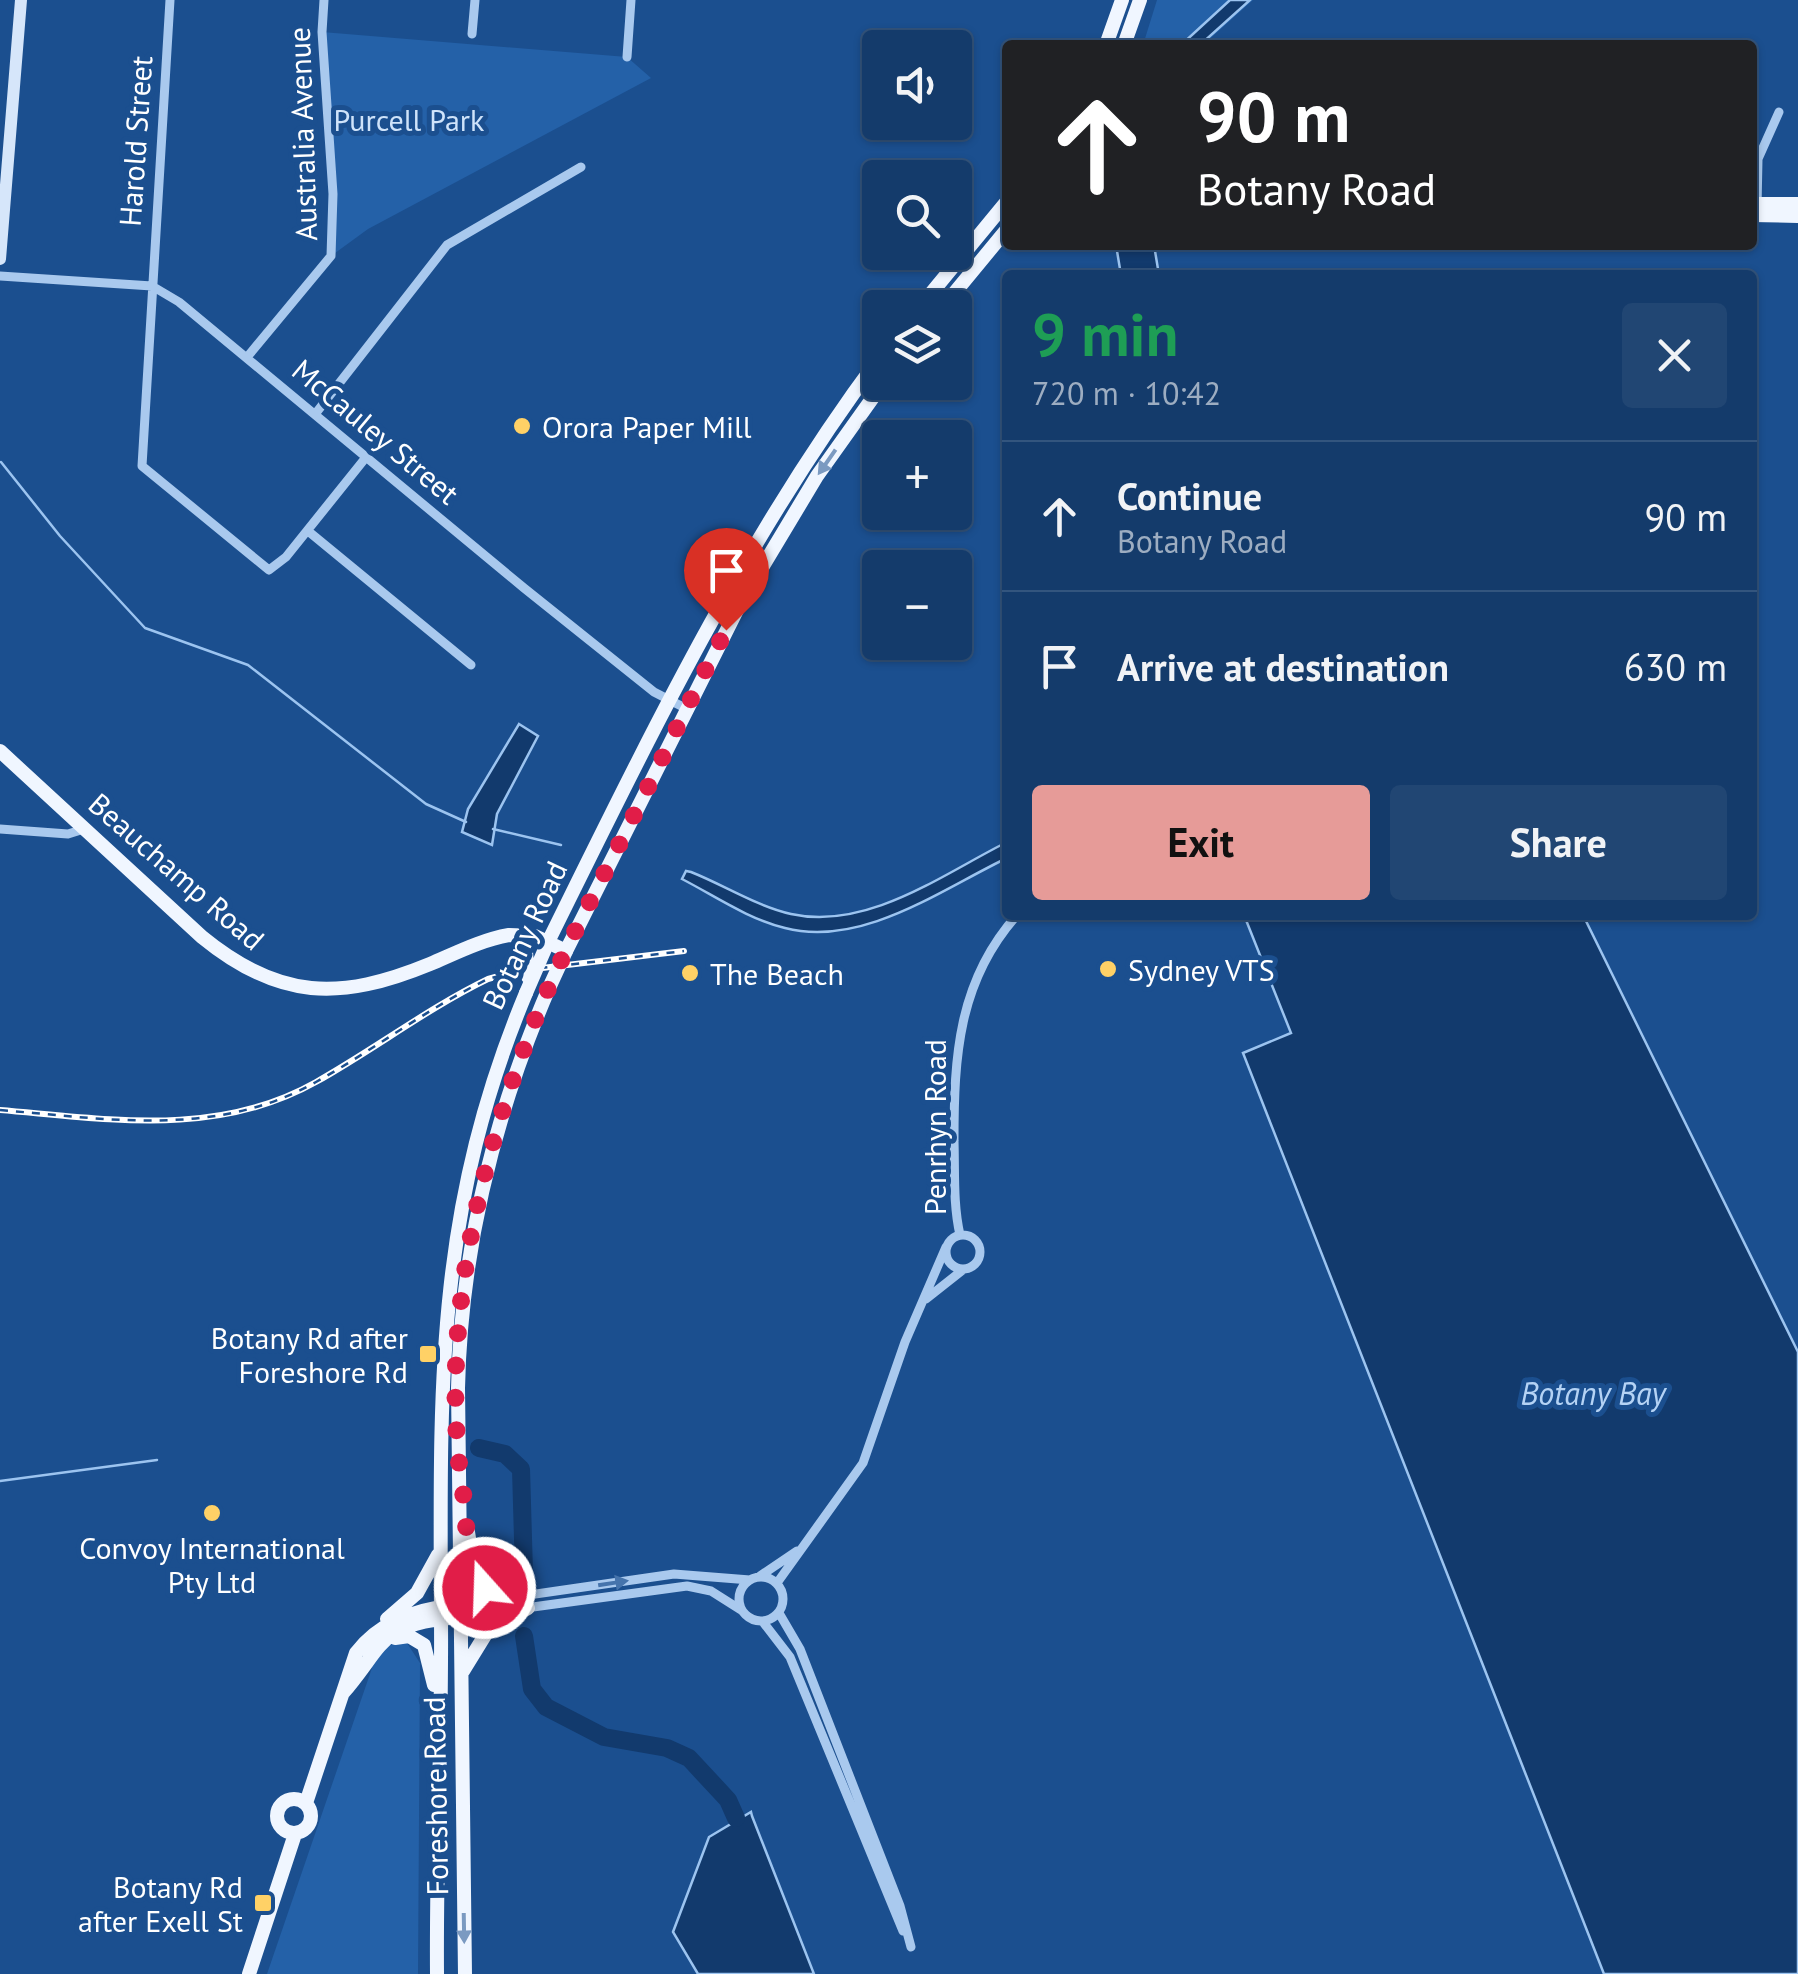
<!DOCTYPE html>
<meta charset="utf-8">
<style>
body{margin:0;font-family:"PT Sans",sans-serif;background:#214673;color:#f1f3f6;height:100vh;display:flex;flex-direction:column;font-size:38px;white-space:nowrap}
*{box-sizing:border-box;margin:0}
p{font-size:32px;color:#9dadc1}
.icon{flex:none;width:55px;height:55px;fill:none;stroke:currentColor;stroke-width:2;stroke-linecap:round;stroke-linejoin:round}
.map{position:relative;flex:1;overflow:hidden}
.side{position:absolute;left:1002px;top:270px;width:755px;height:650px;display:flex;flex-direction:column;background:#143b6b;border-radius:10px;box-shadow:0 2px 8px #0004,0 0 0 2px #33557e}
.side>*{flex:none}
.guide{position:absolute;left:1002px;top:40px;width:755px;height:210px;border-radius:10px;box-shadow:0 2px 8px #0004,0 0 0 2px #33557e;background:#202124;color:#fff;overflow:hidden}
.controls{position:absolute;left:862px;top:30px;display:grid;gap:20px}
.controls a{display:grid;place-items:center;width:110px;height:110px;border-radius:10px;background:#143b6b;box-shadow:0 2px 8px #0004,0 0 0 2px #33557e;font-size:50px}
.pin{position:absolute;display:grid;place-items:center;width:85px;height:85px;color:#fff;margin:-102px -42px;border-radius:50% 50% 50% 0;rotate:-45deg;box-shadow:0 0 10px #0007}
.pin .icon{rotate:45deg}
.me{position:absolute;width:110px;margin:-55px;rotate:340deg;stroke-linejoin:round;filter:drop-shadow(0 0 8px #0008)}
.turn{display:flex;align-items:center;gap:35px;height:210px;padding:0 30px;font-size:45px}
.turn .icon{width:130px;height:130px;stroke-width:2.5}
.turn b{display:block;font-size:70px;line-height:85px}
.round{display:grid;place-items:center;flex:none;width:105px;height:105px;border-radius:10px;background:#214673}
.summary{display:flex;align-items:center;justify-content:space-between;height:170px;padding:0 30px}
h1{font-size:60px;font-weight:800;line-height:75px;color:#1e9e55}
.cta{display:flex;gap:20px;margin-top:auto;padding:20px 30px}
.cta a{flex:1;height:115px;border-radius:10px;background:#e69b98;color:#111;font-size:40px;font-weight:800;line-height:115px;text-align:center}
.cta a+a{background:#214673;color:#f1f3f6}
ul{padding:0;list-style:none}
li{display:flex;align-items:center;gap:30px;height:150px;padding:0 30px;border-top:2px solid #33557e}
li div{flex:1}
li b{display:block;font-size:38px}
li em{font-style:normal}
.map>svg:first-child{display:block}
.green{fill:#2461a8}
.water{fill:#123a6d;stroke:#9cc4f0;stroke-width:2.5}
.lines{fill:none;stroke-linecap:round;stroke-linejoin:round}
.stream{stroke:#9cc4f0;stroke-width:2.5}
.river{stroke:#123a6d;stroke-width:18}
.street{stroke:#a9c9ee;stroke-width:9}
.secondary{stroke:#d6e6fa;stroke-width:12}
.primary{stroke:#f0f6ff;stroke-width:14}
.rail-casing{stroke:#fff;stroke-width:6}
.rail{stroke:#1b4f8f;stroke-width:2.5;stroke-dasharray:8;stroke-linecap:butt}
.primary-bridge{stroke:#f0f6ff;stroke-width:14}
.oneway{fill:#7b9ac1}
.oneway2{fill:#4674ac}
.route{stroke:#e11d48;stroke-width:18;stroke-dasharray:0 32.4}
.poi-dot{fill:#ffd166;stroke:#1b4f8f;stroke-width:4}
.labels{text-anchor:middle;dominant-baseline:central;stroke-width:10;stroke-linejoin:round;paint-order:stroke}
.park-label{font-size:30px;fill:#cfe3fa;stroke:#1b4f8f}
.street-label{font-size:30px;fill:#fff;stroke:#1b4f8f}
.poi-label{font-size:30px;fill:#fff;stroke:#1b4f8f;text-anchor:start}
.water-label{font-size:32px;font-style:italic;fill:#b5d3f5;stroke:#1b4f8f}
</style>
<div class="map">
<svg width="1798" height="1974" viewBox="0 0 1798 1974">
<rect width="100%" height="100%" fill="#1b4f8f"/>
<path class="green" d="M1157,0H1253L1203,45H1143Z
M322,32L627,57L651,78L368,229L331,256L333,194Z
M405,1640L420,1663L418,1974H267L372,1668L368,1664L383,1647Z"/>
<path class="water" d="M1230,0H1250L1200,45H1181Z
M1116,245H1154L1159,275H1121Z
M519,724L538,736L497,814L492,845L462,832L468,809Z
M1007,842V858C942,889 862,948 785,928C748,919 715,896 682,879L686,871L691,872C724,885 756,906 791,914C867,931 943,874 1007,842Z
M1244,915H1583L1798,1352V1974H1604L1243,1053L1291,1033Z
M751,1812L752,1816L814,1974H698L673,1932L709,1837Z"/>
<g class="lines">
<path class="stream" d="M1,462L60,536L145,628L248,665L426,804L466,822
M493,829L561,845
M0,1481L157,1460"/>
<path class="river" d="M479,1448L505,1454L521,1469L524,1573
M524,1636L532,1689L546,1707L604,1737L667,1748L689,1758L728,1800L736,1818"/>
<path class="street" d="M170,0L142,466L269,570L286,557L367,456
M472,34L475,0
M627,57L631,0
M1757,207L1758,159L1779,112
M0,276L152,286L179,302L524,588L654,692L687,709
M248,356L331,256L333,194L322,32L324,0
M316,413L447,245L581,167
M308,531L471,665
M0,829L68,834L84,829
M960,1235C953,1204 955,1173 954,1141C954,1057 958,981 1017,915
M946 1252a17 17 0 1 1 34 0a17 17 0 1 1-34 0Z
M926,1299L964,1269
M760,1576L797,1551
M739 1599a22 22 0 1 1 44 0a22 22 0 1 1-44 0Z
M777,1583L863,1463L905,1342L946,1247
M460,1605L674,1574L750,1580
M779,1613L800,1649L900,1906L911,1947
M459,1617L687,1586L711,1591L741,1610
M763,1622L790,1657L903,1931"/>
<path class="secondary" d="M0,259L21,0"/>
<path class="primary" d="M1106,45L1122,0
M1124,45L1140,0
M1752,204H1798
M1752,215L1798,216
M919,308L1008,200
M942,308L1008,228
M0,751L202,937C279,1000 340,1001 430,964C456,953 481,940 509,935L535,936L566,951L739,606L817,476L884,382
M545,948C646,744 743,540 880,357
M467,1526L475,1575L501,1599
M387,1619L417,1593L438,1555
M395,1638L409,1636L424,1645L434,1685
M463,1671L487,1632L528,1608
M343,1693C383,1647 378,1625 449,1618
M277 1816a17 17 0 1 1 34 0a17 17 0 1 1-34 0Z
M306,1803L356,1653C378,1624 413,1610 449,1606
M249,1974L295,1834
M437,1974C436,1855 442,1736 441,1618C440,1388 435,1211 526,993
M465,1974L458,1388C461,1249 494,1116 549,988"/>
<defs>
<path id="rail" d="M0,1110C108,1119 217,1138 316,1082C375,1049 428,1008 488,979L517,971L684,951"/>
</defs>
<use href="#rail" class="rail-casing"/>
<use href="#rail" class="rail"/>
<path class="primary-bridge" d="M526,952L528,977
M549,988L566,951
M526,993L545,949"/>
</g>
<defs><path id="oneway-solid" d="M-6-.8H1V-3.2L6.5 0L1 3.2V.8H-6Z" transform="scale(2.5)"/></defs>
<g class="oneway">
<use href="#oneway-solid" transform="translate(827 462) rotate(125)"/>
<use href="#oneway-solid" transform="translate(464 1928) rotate(89)"/>
</g>
<use class="oneway2" href="#oneway-solid" transform="translate(613 1583) rotate(-9)"/>
<g class="lines">
<path class="route" d="M485,1588C463,1560 468,1520 462,1486C440,1337 476,1171 530,1033C557,962 594,895 628,827C661,762 692,695 726,630"/>
</g>
<g class="poi-dot">
<circle cx="522" cy="426" r="10"/>
<circle cx="1108" cy="969" r="10"/>
<circle cx="690" cy="973" r="10"/>
<rect x="418" y="1344" width="20" height="20" rx="5"/>
<circle cx="212" cy="1513" r="10"/>
<rect x="253" y="1893" width="20" height="20" rx="5"/>
</g>
<g class="labels">
<g class="park-label">
<text x="409" y="119">Purcell Park</text>
</g>
<g class="street-label">
<text transform="translate(302 134) rotate(-92)">Australia Avenue</text>
<text transform="translate(135 141) rotate(-86)">Harold Street</text>
<text transform="translate(376 431) rotate(40)">McCauley Street</text>
<text transform="translate(177 871) rotate(41)">Beauchamp Road</text>
<text transform="translate(524 935) rotate(-65)">Botany Road</text>
<text transform="translate(934 1127) rotate(-90)">Penrhyn Road</text>
<text transform="translate(435 1796) rotate(-91)">Foreshore Road</text>
</g>
<g class="poi-label">
<text x="542" y="426">Orora Paper Mill</text>
<text x="1128" y="969">Sydney VTS</text>
<text x="710" y="973">The Beach</text>
<text x="408" y="1337" text-anchor="end">Botany Rd after<tspan x="408" dy="34">Foreshore Rd</tspan></text>
<text x="212" y="1547" text-anchor="middle">Convoy International<tspan x="212" dy="34">Pty Ltd</tspan></text>
<text x="243" y="1886" text-anchor="end">Botany Rd<tspan x="243" dy="34">after Exell St</tspan></text>
</g>
<g class="water-label">
<text x="1593" y="1393">Botany Bay</text>
</g>
</g>
</svg>
<div class="controls">
<a><svg class="icon" aria-label="sound" viewBox="0 0 24 24"><path d="M4 9h4l5-4v14l-5-4H4zM17 9q2 3 0 6"/></svg></a>
<a><svg class="icon" aria-label="search" viewBox="0 0 24 24"><circle cx="10" cy="10" r="6"/><path d="M15 15l6 6"/></svg></a>
<a><svg class="icon" aria-label="layers" viewBox="0 0 24 24"><path d="M12 4l9 5-9 5-9-5zM3 14l9 5 9-5"/></svg></a>
<a>+</a>
<a>−</a>
</div>
<div class="pin" style="left:726px;top:630px;background:#d93025"><svg class="icon" aria-label="arrive" viewBox="0 0 24 24"><path d="M6 21V4h12l-3 4 3 4H6"/></svg></div>
<svg class="me" style="left:485px;top:1588px" viewBox="-20 -20 40 40"><circle r="17" fill="#e11d48" stroke="#fff" stroke-width="3"/><path d="M0-11L8 9 0 5-8 9z" fill="#fff"/></svg>
<div class="guide">
<div class="turn"><svg class="icon" aria-label="ahead" viewBox="0 0 24 24"><path d="M12 20V5M6 11l6-6 6 6"/></svg><div><b>90 m</b>Botany Road</div></div>
</div>
<section class="side">
<div class="summary"><div><h1>9 min</h1><p>720 m · 10:42</p></div><a class="round"><svg class="icon" aria-label="close" viewBox="0 0 24 24"><path d="M6 6l12 12M18 6L6 18"/></svg></a></div>
<ul>
<li><svg class="icon" aria-label="ahead" viewBox="0 0 24 24"><path d="M12 20V5M6 11l6-6 6 6"/></svg><div><b>Continue</b><p>Botany Road</p></div><em>90 m</em></li>
<li><svg class="icon" aria-label="arrive" viewBox="0 0 24 24"><path d="M6 21V4h12l-3 4 3 4H6"/></svg><div><b>Arrive at destination</b></div><em>630 m</em></li>
</ul>
<div class="cta"><a>Exit</a><a>Share</a></div>
</section>
</div>
